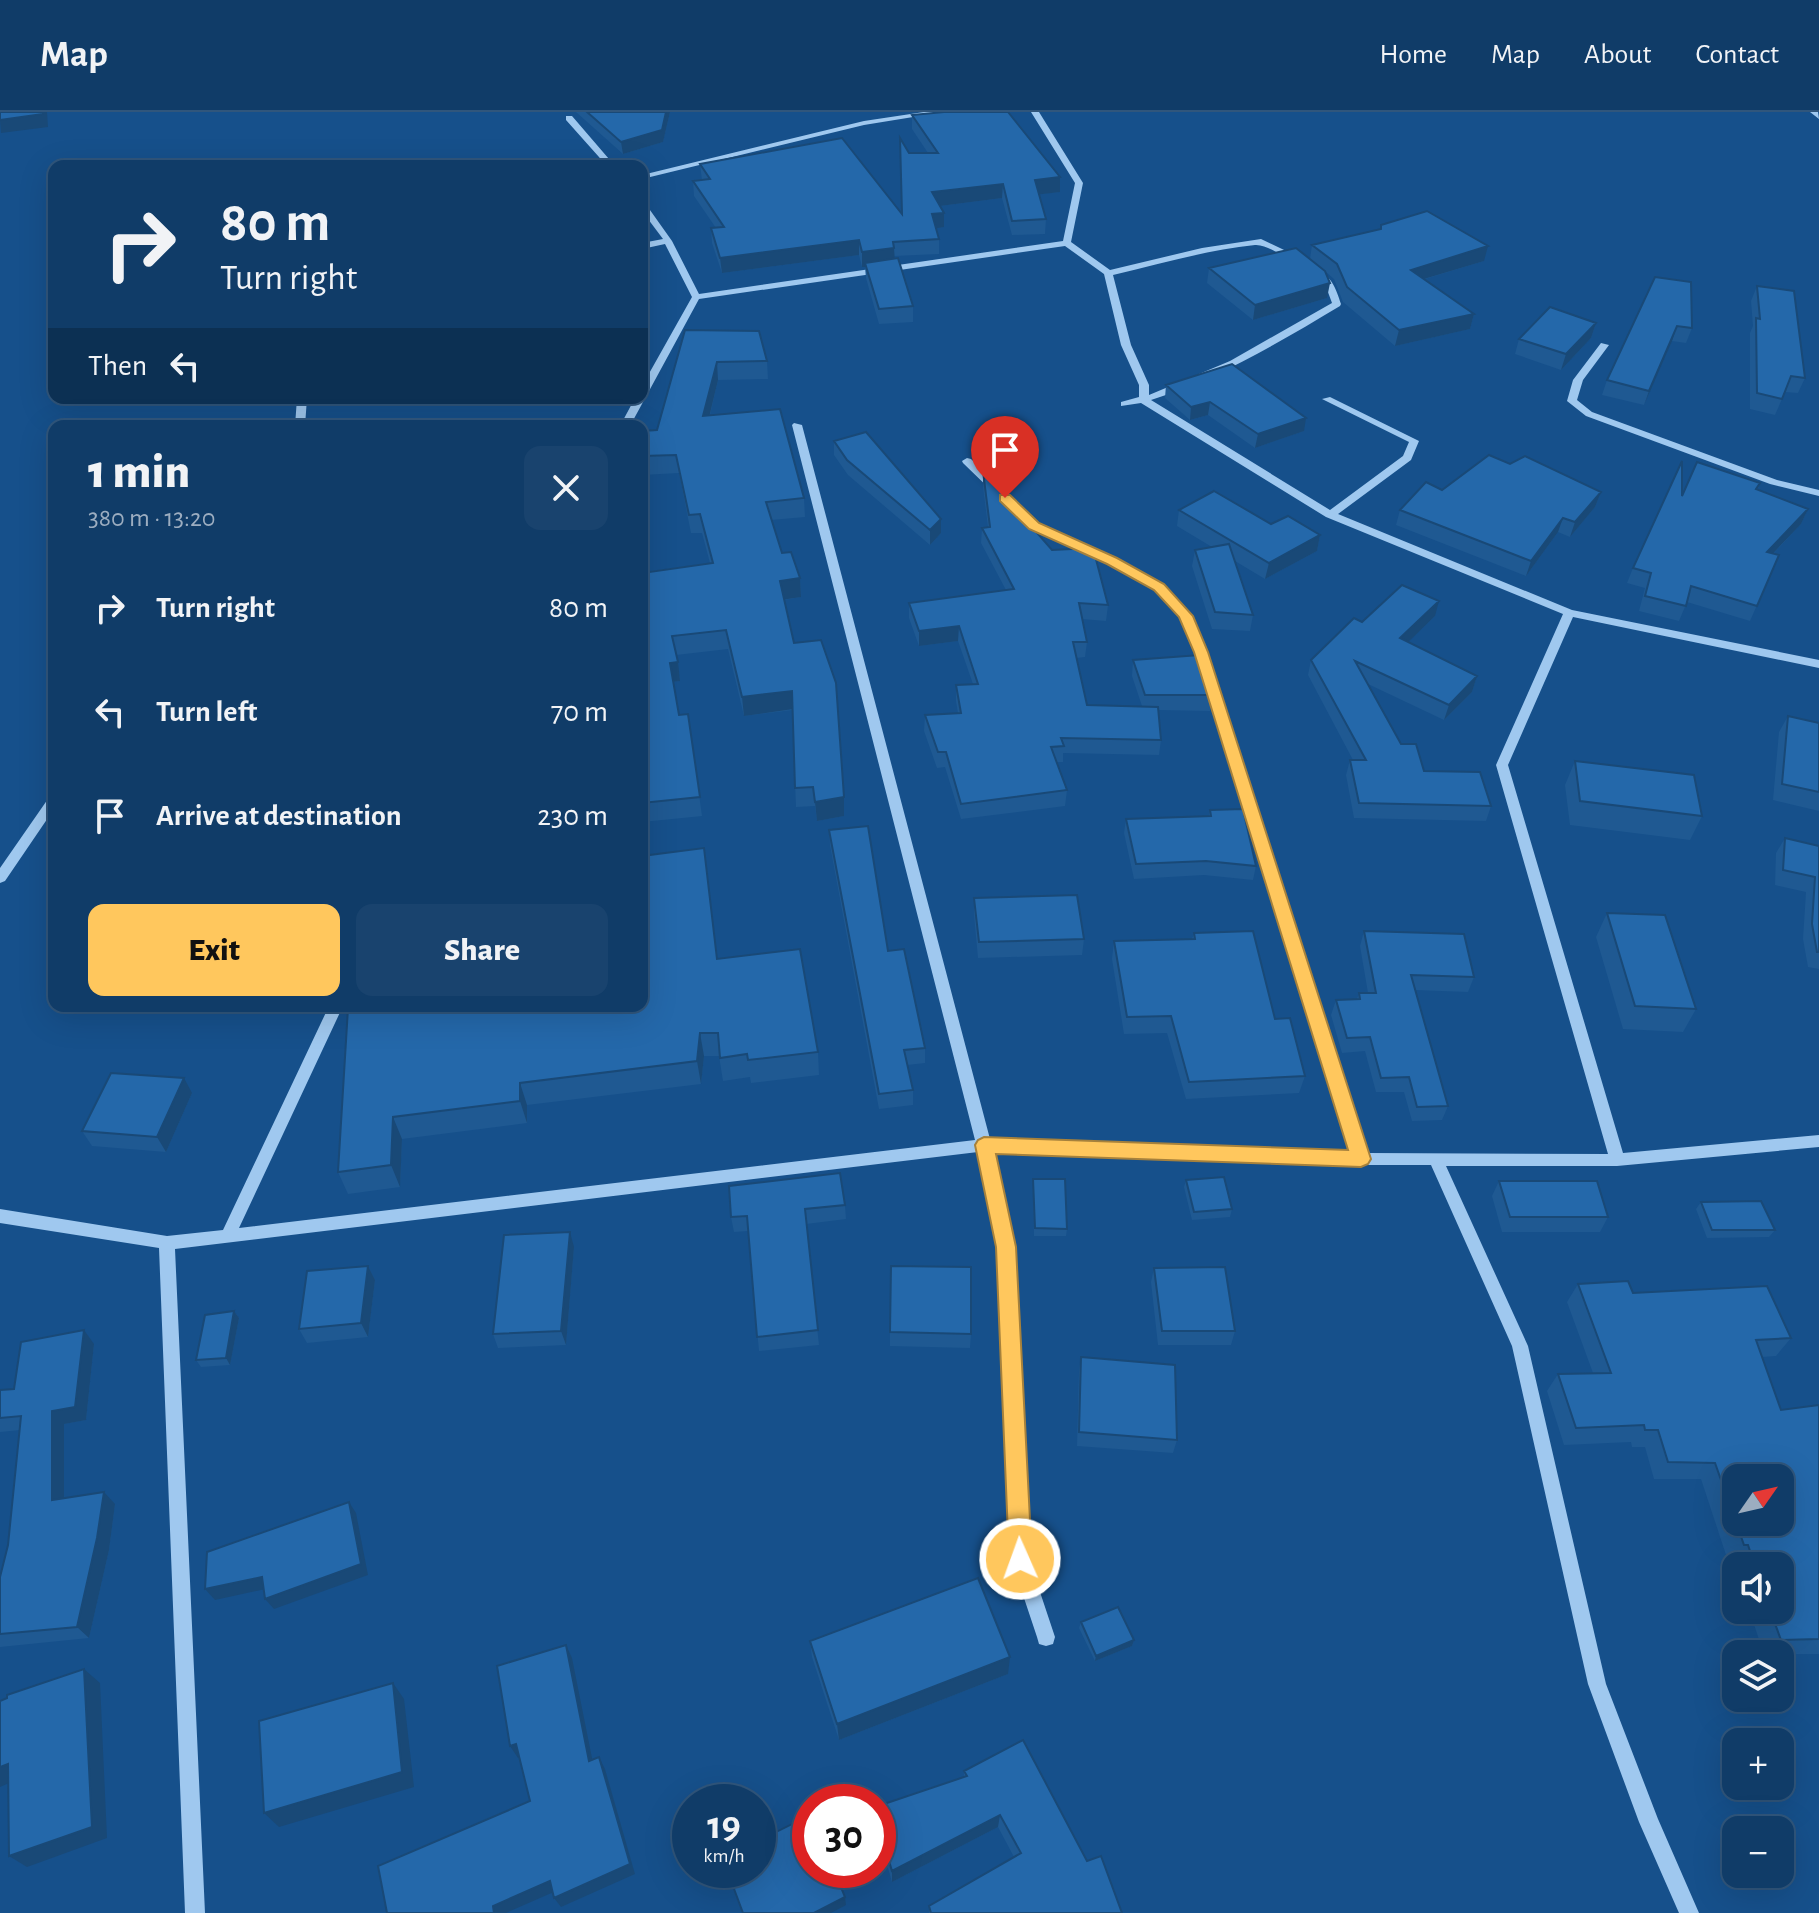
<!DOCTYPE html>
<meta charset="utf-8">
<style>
body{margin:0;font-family:"Alegreya Sans",sans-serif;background:#19436e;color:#f1f3f6;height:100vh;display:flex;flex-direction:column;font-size:30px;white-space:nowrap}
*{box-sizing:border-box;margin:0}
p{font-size:26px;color:#9cadc0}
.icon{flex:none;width:44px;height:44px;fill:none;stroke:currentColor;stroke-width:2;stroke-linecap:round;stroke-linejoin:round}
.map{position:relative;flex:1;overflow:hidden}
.drawer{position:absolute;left:48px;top:308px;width:600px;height:592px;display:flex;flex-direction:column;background:#103c68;border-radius:16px;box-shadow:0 8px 32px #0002,0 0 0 2px #30567c}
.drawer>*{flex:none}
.guide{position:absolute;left:48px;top:48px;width:600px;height:244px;border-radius:16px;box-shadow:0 8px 32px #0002,0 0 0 2px #30567c;background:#103c68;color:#f1f3f6;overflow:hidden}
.needle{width:52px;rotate:56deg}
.tools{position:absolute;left:1722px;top:1352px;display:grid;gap:16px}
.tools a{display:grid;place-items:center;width:72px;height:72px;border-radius:16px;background:#103c68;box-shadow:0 8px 32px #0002,0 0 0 2px #30567c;font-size:40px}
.speed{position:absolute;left:672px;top:1672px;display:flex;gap:16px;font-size:40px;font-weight:700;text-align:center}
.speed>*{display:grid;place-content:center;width:104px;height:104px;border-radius:50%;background:#103c68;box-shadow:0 8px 32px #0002,0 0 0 2px #30567c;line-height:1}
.speed small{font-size:20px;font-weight:400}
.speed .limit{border:12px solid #d22;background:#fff;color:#111}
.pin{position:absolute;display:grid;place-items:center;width:68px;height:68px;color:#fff;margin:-82px -34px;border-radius:50% 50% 50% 0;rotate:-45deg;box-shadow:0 0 8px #0007}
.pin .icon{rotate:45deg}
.me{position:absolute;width:88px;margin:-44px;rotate:358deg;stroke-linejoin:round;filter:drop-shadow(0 0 6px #0008)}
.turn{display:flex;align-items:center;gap:28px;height:168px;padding:0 40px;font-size:36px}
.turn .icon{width:104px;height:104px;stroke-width:2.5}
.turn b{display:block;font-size:56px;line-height:68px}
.then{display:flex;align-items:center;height:76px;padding:0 40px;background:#0003;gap:16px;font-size:30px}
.round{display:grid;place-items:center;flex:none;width:84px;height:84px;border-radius:16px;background:#19436e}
.overview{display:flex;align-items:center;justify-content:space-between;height:136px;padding:0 40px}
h1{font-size:48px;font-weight:800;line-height:60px}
.button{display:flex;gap:16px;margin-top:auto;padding:16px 40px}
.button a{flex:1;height:92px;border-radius:16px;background:#ffc75d;color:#111;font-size:32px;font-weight:800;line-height:92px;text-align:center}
.button a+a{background:#19436e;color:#f1f3f6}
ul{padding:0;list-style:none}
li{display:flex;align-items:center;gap:24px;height:104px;padding:0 40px}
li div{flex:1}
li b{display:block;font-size:30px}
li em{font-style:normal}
header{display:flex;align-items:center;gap:48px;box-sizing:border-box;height:112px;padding:0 40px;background:#103c68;border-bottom:2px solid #30567c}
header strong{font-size:38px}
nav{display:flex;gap:44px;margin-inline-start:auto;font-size:28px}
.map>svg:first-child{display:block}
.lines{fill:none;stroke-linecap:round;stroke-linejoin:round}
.minor{fill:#9fc8ef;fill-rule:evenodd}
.wall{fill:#1f5992}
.shaded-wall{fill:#194977}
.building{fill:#2468aa;stroke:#194977;stroke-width:2;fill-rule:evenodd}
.route{fill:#ffc75d;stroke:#a6813c;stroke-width:2}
</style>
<header>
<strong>Map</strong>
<nav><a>Home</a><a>Map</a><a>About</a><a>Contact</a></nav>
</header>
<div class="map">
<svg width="1819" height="1801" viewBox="0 0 1819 1801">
<rect width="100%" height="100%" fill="#16508b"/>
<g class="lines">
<path class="minor" d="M924,0H944L864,13L642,67V63L864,9Z
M1031,0H1039L1083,71L1071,130L1110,158L1202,136L1261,127L1301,146C1287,152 1271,132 1255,133C1207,138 1160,152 1113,163L1131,233L1149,273V283L1230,249L1332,191L1325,172L1313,163V159C1331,160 1336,177 1341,192L1340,194C1280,230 1218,267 1151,288L1330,398L1403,344L1409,330L1322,287L1330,285L1419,329L1411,348L1338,402L1572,498L1819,548V556L1573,505L1508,653L1623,1041L1819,1023V1035L1617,1054H1446L1528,1234L1606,1572L1658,1707L1699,1801H1679L1639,1710L1588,1572L1512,1234L1431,1053H1361L993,1039L1014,1135L1029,1447L1055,1525L1053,1532L1046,1534L1039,1532L1037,1525L1011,1447L998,1135L978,1040L175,1137L205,1801H185L159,1136L0,1111V1097L167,1124L223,1118L329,894H343L239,1116L975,1028L792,313L794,311L802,313L990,1027L1351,1040L1195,540L1181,505L1155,477L1108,451L1030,416L963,351L962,349L967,346L971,347L1038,412L1116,447L1163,473L1192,504L1207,540L1367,1041L1608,1042L1496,653L1563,502L1326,405L1141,291L1121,294V290L1139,285V273L1121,233L1104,162L1065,134L699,187L630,314H620L635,286H642V274L692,185L665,132L642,137V131L663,127L642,99V91H645L672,129L699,182L1063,129L1075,71Z
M1810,0H1818L1819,7Z
M566,4H572L615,54H607L566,8Z
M1601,231L1609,233L1583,268L1577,288L1592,300L1777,368L1819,378V384L1770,372L1586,304L1567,289L1573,268Z
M297,286H307L305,314H295Z
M54,683V697L5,769L0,771V756L50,684Z"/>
</g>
<path class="wall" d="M576,0H670L663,30L623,42Z
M912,3L1060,80L1039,82L1046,107L1045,122L1012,123L1002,86L940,94L944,101V115L936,116L939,127V142L894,144L913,194V210L879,212L866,166L865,155H862L859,143L722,161L712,131L711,116H716L694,84L693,69L702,68L700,52L902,101L909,41H928L912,17Z
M1381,113L1484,149L1425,167L1474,202L1470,217L1395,234L1343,190L1334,167L1326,160L1327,186L1253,208L1207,171L1209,156L1310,147L1312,133L1380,117Z
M1655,165L1692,216L1686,231L1672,229L1644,293L1602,283L1607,268Z
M1757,174L1805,266L1798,281L1785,280L1775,303L1750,297V221L1753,214L1751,189Z
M1596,211L1591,226L1561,258L1515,242L1519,227Z
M685,218L767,249L768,267L718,268L710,303L804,386L805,405L771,408L782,441L800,466L801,485L784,488L794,531L844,704L817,709L815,694L796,695L792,598L744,604L728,537L676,543L680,569L673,570L679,603L688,602L702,704L642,710V411L650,430L643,460L710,451L702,421H691L679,361L642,363V319L657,318Z
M1166,273L1304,319L1255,336L1208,303L1190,308L1165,286Z
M834,329L941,407V421L930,433L848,363L834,343Z
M1510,352L1601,380L1595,395L1570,425L1558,420L1526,464L1396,413L1400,398L1442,378Z
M983,359L1052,438L1108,493L1106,509L1082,507L1087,530L1085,545L1076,546L1087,593L1142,594L1132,564L1133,548L1213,583L1210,599L1158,598L1161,628L1159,643L1063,641V650H1056L1067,678L1065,694L961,707L945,655L937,656L924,619L925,603L958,601L956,589V573L973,572L958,529L919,534L909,506V491L1006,478L981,431L982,416L988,415L983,374Z
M1760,371L1758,377L1808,397L1801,412L1773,442L1779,443L1750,509L1687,490L1679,509L1639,499L1645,476L1627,471L1633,456L1682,384Z
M1179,398L1271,412L1320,423L1317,439L1265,467L1235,449L1253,503L1250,519L1212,517L1192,454L1195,438L1212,435L1177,414Z
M1435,504L1408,530L1477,564L1472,580L1444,608L1368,572L1401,632L1424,659L1491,694L1486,709L1354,706L1346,663L1350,648H1353L1308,563L1311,548L1362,510Z
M1788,604L1819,611V699L1773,688L1779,620Z
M1575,649L1702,704L1690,728L1570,713L1565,673Z
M1210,698L1256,754L1253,768L1204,763L1134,767L1124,721L1126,707L1209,704Z
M829,718L888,839L925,936V951L907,953L913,978V993L879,997L830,733Z
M1785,726L1819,734V857L1808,855L1803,827L1806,780L1775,773L1776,741Z
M974,786L1084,827L1082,843L978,846L974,802Z
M1607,801L1696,897L1683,920L1623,917L1596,825Z
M1364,819L1474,865L1468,880L1415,878L1448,994L1442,1008L1412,1009L1404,980H1376L1365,939L1342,941L1331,903L1336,888L1357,887L1359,881H1368L1360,834Z
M1194,821L1275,907L1305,964L1299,981L1186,987L1167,921L1124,922L1112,847L1114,829L1192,827Z
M718,847L818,940L819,963L751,971L750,965L723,969L719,944H704L701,972L527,993V1011L402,1027L400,1075L348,1082L338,1060L364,894Z
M192,981L166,1040L92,1034L82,1019Z
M1033,1067L1067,1117L1066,1124H1034Z
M1186,1068L1232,1097L1230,1105L1192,1108L1184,1075Z
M1499,1069L1608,1105L1600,1120H1502L1492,1084Z
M1701,1090L1775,1118L1769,1125L1707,1126L1696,1097Z
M845,1093L846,1107L806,1112L819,1233L759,1239L748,1119L734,1120L731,1105Z
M574,1135L566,1233L498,1236L493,1222Z
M368,1154L375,1168L368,1225L307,1231L299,1217Z
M1154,1156L1235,1219L1231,1233H1158L1151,1170Z
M1578,1172L1633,1181L1791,1226L1776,1244L1762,1245L1781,1298L1819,1293V1542H1764L1749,1498H1780V1454H1736V1460L1732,1449H1728L1701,1367H1654L1645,1335H1632L1631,1330L1564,1333L1547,1279L1558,1262L1593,1261L1567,1190Z
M234,1199L239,1206L230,1253L201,1255L196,1248Z
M890,1220L971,1222L970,1236L890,1234Z
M94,1232L86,1308L64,1312V1386L115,1392L109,1438L89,1526L0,1535V1465L8,1433L20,1318L0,1320V1278L14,1277Z
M1081,1245L1177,1328L1173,1341L1077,1334L1079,1259Z
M1081,1510L1134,1528L1132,1534L1095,1549L1079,1516Z
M810,1529L1008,1562L839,1628L812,1545Z
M964,1659L1087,1749L1122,1801H929V1794L1014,1745L998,1715L892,1770L878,1722V1694L964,1665Z"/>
<path class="shaded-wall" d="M43,0H47L48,15L1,21L0,8Z
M666,0H670L663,30L623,42L621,30Z
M1060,65V80L1034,83L1035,68Z
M1003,72L1002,86L932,95V80Z
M944,101V115L932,117V102Z
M859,128V143L722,161L720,146Z
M1488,134L1484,149L1407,172L1411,158Z
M894,136L895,150L865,151V155H862V140Z
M1330,171L1327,186L1253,208L1255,193Z
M1474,202L1470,217L1395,234L1399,218Z
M1596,211L1591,226L1561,258L1566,242Z
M1677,214L1672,229L1644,293L1649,279Z
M717,250L718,268L705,322L703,304Z
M532,286H546L532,289Z
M1210,290L1208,303L1190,308L1191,295Z
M1306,306L1304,319L1255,336L1258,322Z
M1601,380L1595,395L1570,425L1575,410Z
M1808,397L1801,412L1760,455L1767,440Z
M1563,406L1558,420L1526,464L1531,449Z
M941,407V421L930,433V418Z
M648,411L650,430L642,466V436Z
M1320,423L1317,439L1265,467L1269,451Z
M800,466L801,485L781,488L780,469Z
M1439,489L1435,504L1396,542L1400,526Z
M959,514L958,529L919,534V519Z
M678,550L680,569L672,570L670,551Z
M1477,564L1472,580L1444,608L1449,593Z
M792,579L793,597L744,604L742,585Z
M844,685V704L817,709L815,690Z
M700,921L704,944L701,972L697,949Z
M184,966L192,981L166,1040L157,1025Z
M520,971L527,993V1011L520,989Z
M393,1005L402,1027L400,1075L391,1053Z
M570,1120L574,1135L566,1233L561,1219Z
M368,1154L375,1168L368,1225L361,1211Z
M234,1199L239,1206L230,1253L226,1246Z
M84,1218L94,1232L86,1308L64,1312V1401L52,1388V1299Z
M104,1380L115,1392L109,1438L89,1526L77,1515Z
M349,1390L356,1401L368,1463L274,1497L265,1487Z
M262,1465L270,1476L215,1488L205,1477Z
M1134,1528L1132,1534L1095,1549L1096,1544Z
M566,1533L572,1546L595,1661L589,1649Z
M1010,1545L1008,1562L839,1628L837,1612Z
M84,1557L100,1571L107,1726L27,1755L9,1744Z
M393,1571L404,1587L414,1675L279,1715L264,1701Z
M516,1632L523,1644L518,1646L510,1634Z
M599,1645L605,1657L635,1762L561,1795L554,1786Z
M8,1652L25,1664L0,1675V1655Z
M1000,1703L998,1715L892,1770V1759Z
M550,1769L556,1779L506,1801H494L493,1794Z
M845,1785L846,1793L831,1801H814Z"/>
<path class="building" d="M0,0H43V2L0,8Z
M587,0H666L662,18L621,30Z
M944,0H1008L1060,65L1035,68L1046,107L1012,109L1003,72L932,80L944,101L932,102L939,127L893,130L894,136L862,140L859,128L720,146L711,116L724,115L693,69L710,67L700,52L842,26L902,102L900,26L909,41H938L912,3Z
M1427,99L1488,134L1411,158L1474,202L1399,218L1347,175L1337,152L1312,133L1381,117V113Z
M1296,136L1325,159L1330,171L1255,193L1209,156Z
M898,146L913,194L879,197L865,151Z
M1655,165L1691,170L1692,216L1677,214L1649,279L1607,268Z
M1757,174L1794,179L1805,266L1791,264L1782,287L1757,281L1756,206L1760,207Z
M1550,195L1596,211L1566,242L1519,227Z
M685,218L759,219L767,249L717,250L703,304L780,297L804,386L766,390L782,441L791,440L800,466L780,469L794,531L821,528L836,571L844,685L815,690L813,675L795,676L792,579L742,585L726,518L672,524L678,550L670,551L679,603L688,602L700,685L642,691V461L713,451L700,402L689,403L676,343L642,344V319L657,318Z
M1232,252L1306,306L1258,322L1210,290L1191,295L1166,273Z
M328,308L381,310L382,314H324Z
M472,313L493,314H424Z
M866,320L941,407L930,418L847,348L834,329Z
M1489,343L1510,352L1525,344L1601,380L1575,410L1563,406L1531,449L1400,398L1426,370L1442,378Z
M1682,349V384L1697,350L1760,371L1756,377L1808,397L1767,440L1779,443L1757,494L1691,474L1686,494L1645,484L1651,461L1633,456Z
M983,359L1052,438L1093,436L1108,493L1079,491L1087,530H1073L1087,593L1158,595L1161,628L1061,626L1064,634L1051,635L1067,678L961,692L946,640H938L925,603L961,601L956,573L978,572L959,514L919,519L909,491L1014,477L982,416L990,415Z
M1214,379L1271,412L1288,404L1320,423L1269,451L1179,398Z
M642,411H648L642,436Z
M1229,432L1253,503L1215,500L1195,438Z
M1402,473L1439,489L1400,526L1477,564L1449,593L1355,549L1401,632H1416L1424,659L1480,660L1491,694L1359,691L1350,648H1366L1311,548L1354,506L1362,510Z
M1200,543L1213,583H1145L1133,548Z
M1788,604L1819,611V680L1782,672Z
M1575,649L1694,663L1702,704L1580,689Z
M1243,697L1256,754L1206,749L1136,752L1126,707L1211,704L1210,698Z
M868,714L888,839L904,837L925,936L904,938L913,978L879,982L829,718Z
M1785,726L1819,734V840H1817L1812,812L1815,765L1783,758Z
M704,736L717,847L800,837L818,940L748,948L747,942L720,946L718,921H700L697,949L520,971V989L393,1005L391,1053L338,1060L348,896L364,894H642V744Z
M1077,783L1084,827L979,830L974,786Z
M1607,801L1665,803L1696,897L1635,894Z
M1253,819L1275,907L1290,906L1305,964L1189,970L1171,904L1127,905L1114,829L1195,827L1194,821Z
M1364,819L1464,822L1474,865L1411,863L1448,994L1417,995L1409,965L1381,966L1370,925L1347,926L1336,888L1360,887L1359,881H1376Z
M111,961L184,966L157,1025L82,1019Z
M840,1061L845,1093L805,1097L818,1218L757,1225L747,1104L731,1105L729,1074Z
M1224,1065L1232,1097L1194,1100L1186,1068Z
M1033,1067H1065L1067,1117L1035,1116Z
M1499,1069H1597L1608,1105H1510Z
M1761,1089L1775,1118H1712L1701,1090Z
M570,1120L561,1219L493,1222L504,1123Z
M368,1154L361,1211L299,1217L307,1159Z
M891,1154L971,1155V1222L890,1220Z
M1225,1155L1235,1219H1162L1154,1156Z
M1628,1169L1633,1181L1767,1174L1791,1226L1756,1228L1781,1298L1819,1293V1527L1781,1528L1770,1498H1780V1454H1755L1748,1433H1744L1715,1351L1668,1350L1658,1318H1645L1644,1313L1576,1316L1558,1262L1611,1261L1578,1172ZM1736,1366H1780V1410H1736Z
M234,1199L226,1246L196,1248L205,1203Z
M84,1218L75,1295L52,1299V1388L104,1380L97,1426L77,1515L0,1522V1465L8,1433L21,1304L0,1306V1278L14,1277L21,1230Z
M1081,1245L1175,1253L1177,1328L1079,1320Z
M349,1390L361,1452L265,1487L262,1465L205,1477L207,1440Z
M978,1466L1010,1545L837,1612L810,1529Z
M1118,1495L1134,1528L1096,1544L1081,1510Z
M566,1533L589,1649L599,1645L630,1752L554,1786L550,1769L493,1794L494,1801H387L378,1754L530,1689L516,1632L510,1634L497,1554Z
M84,1557L92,1715L9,1744L8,1652L0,1655V1589L7,1586V1583Z
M393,1571L402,1660L264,1701L259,1609Z
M1023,1628L1087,1749L1101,1744L1122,1801H931L929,1794L1021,1741L1000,1703L892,1759L878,1712V1694L967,1664L964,1659Z
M810,1703V1758H834L845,1785L814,1801H743L727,1758H758V1729Z"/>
<path class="route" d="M1000,383H1010L1039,411L1117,446L1164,472L1193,504L1208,540L1371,1047L1368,1052L1361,1055L996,1042L1016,1135L1032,1447L1029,1455L1020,1458L1012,1455L1009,1447L996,1135L975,1033L978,1028L984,1025L1348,1038L1194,540L1179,505L1154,478L1107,452L1029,417L1000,389Z"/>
</svg>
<div class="tools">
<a><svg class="needle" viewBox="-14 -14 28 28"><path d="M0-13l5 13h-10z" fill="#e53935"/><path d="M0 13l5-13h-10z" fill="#9cadc0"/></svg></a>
<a><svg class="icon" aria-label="sound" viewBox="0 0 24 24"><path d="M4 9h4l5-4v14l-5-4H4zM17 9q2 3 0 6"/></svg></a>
<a><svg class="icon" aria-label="layers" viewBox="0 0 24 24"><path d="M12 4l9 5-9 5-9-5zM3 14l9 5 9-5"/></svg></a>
<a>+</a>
<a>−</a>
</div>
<div class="speed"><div>19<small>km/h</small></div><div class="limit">30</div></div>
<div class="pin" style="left:1005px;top:386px;background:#d93025"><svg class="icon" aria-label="arrive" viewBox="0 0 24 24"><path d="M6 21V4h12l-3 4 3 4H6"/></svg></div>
<svg class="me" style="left:1020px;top:1447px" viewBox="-20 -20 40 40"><circle r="17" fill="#ffc75d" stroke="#fff" stroke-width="3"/><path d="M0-11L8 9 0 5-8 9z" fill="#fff"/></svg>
<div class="guide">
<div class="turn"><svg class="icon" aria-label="right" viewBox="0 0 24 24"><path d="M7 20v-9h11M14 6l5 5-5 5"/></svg><div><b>80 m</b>Turn right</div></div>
<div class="then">Then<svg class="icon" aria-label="left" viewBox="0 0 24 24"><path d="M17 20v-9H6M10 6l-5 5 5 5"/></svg></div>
</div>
<section class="drawer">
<div class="overview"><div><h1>1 min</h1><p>380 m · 13:20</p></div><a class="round"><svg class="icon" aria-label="close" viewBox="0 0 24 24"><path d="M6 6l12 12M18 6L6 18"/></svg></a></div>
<ul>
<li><svg class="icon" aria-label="right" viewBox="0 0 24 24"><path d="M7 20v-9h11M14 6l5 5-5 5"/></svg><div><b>Turn right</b></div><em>80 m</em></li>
<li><svg class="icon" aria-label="left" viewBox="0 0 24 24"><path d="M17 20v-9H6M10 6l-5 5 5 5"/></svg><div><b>Turn left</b></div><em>70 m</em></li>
<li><svg class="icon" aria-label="arrive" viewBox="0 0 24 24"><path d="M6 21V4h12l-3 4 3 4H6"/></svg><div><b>Arrive at destination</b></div><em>230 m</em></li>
</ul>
<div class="button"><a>Exit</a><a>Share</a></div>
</section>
</div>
